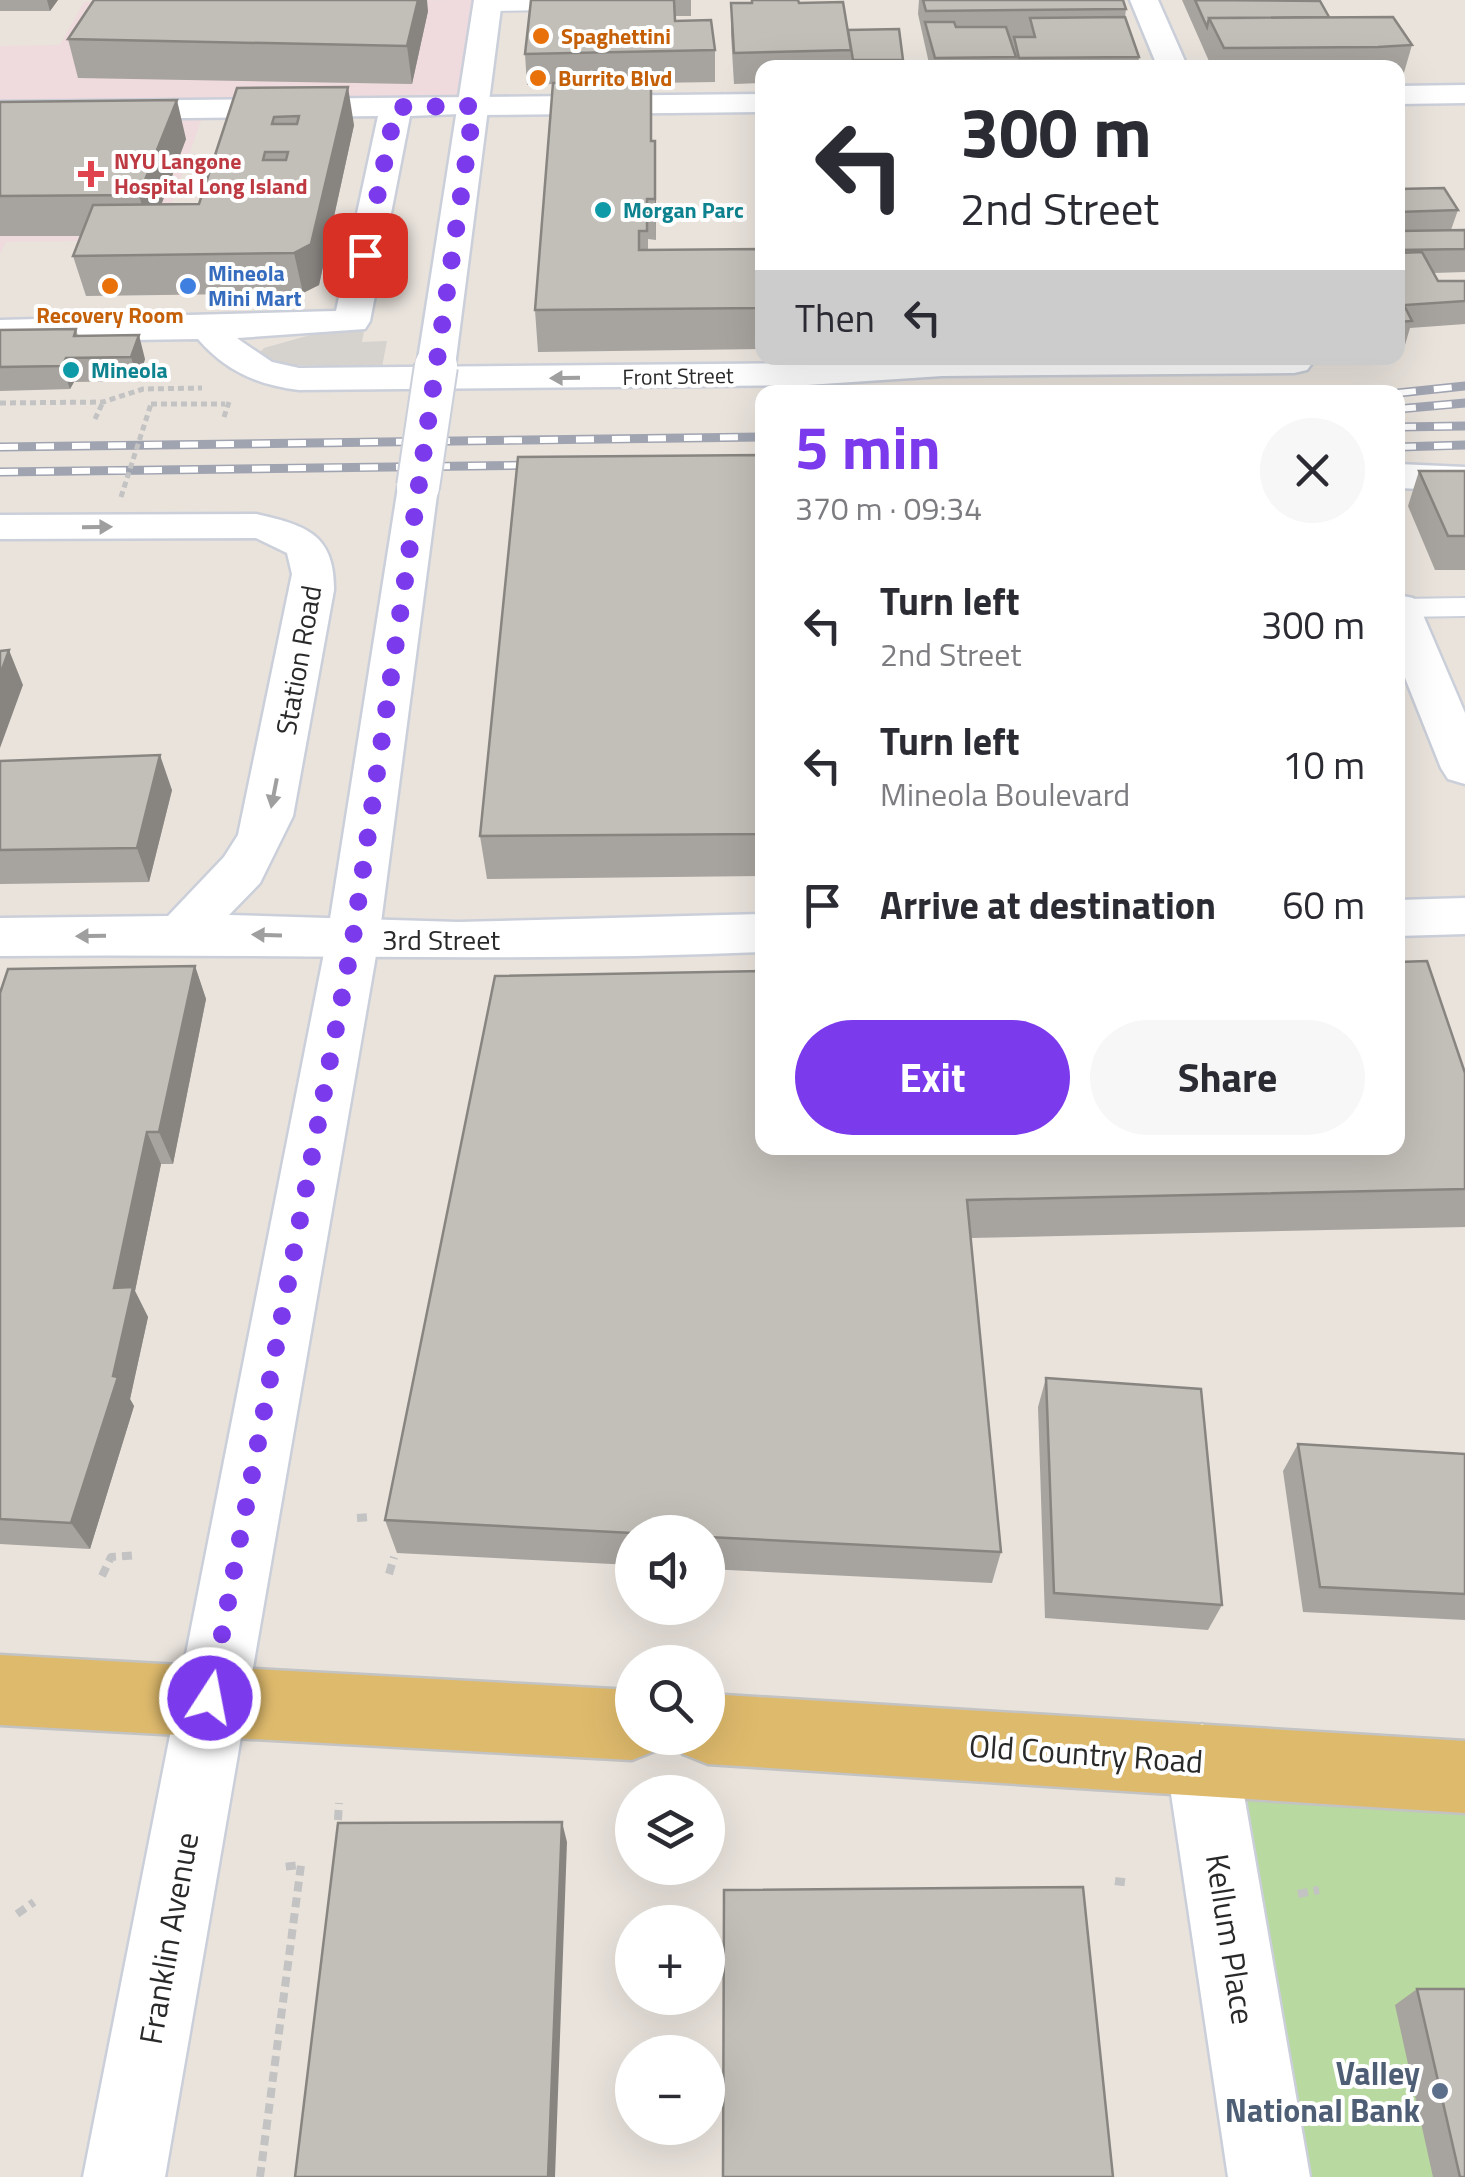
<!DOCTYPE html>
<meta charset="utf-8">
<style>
body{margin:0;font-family:"Titillium Web",sans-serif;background:#f7f7f7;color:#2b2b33;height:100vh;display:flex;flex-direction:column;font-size:38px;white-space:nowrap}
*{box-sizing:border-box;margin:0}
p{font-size:32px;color:#7c7c81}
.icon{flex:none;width:55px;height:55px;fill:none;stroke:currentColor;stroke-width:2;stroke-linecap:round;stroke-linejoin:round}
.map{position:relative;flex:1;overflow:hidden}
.drawer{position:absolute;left:755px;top:385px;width:650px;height:770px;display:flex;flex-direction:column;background:#fff;border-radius:20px;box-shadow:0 10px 40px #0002}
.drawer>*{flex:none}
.top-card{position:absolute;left:755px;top:60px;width:650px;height:305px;border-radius:20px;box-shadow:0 10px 40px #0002;background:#fff;color:#2b2b33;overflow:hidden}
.controls{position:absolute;left:615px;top:1515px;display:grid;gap:20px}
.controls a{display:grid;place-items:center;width:110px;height:110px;border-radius:50%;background:#fff;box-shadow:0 10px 40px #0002;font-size:50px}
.pin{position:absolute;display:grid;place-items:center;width:85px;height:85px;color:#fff;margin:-42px;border-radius:20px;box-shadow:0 5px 15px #0006}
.me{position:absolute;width:110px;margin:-55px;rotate:11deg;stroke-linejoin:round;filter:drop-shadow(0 0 8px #0008)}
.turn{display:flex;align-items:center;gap:35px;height:210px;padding:0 40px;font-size:45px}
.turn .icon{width:130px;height:130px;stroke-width:2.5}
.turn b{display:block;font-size:70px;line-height:85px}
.then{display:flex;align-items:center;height:95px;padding:0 40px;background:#0003;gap:20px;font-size:38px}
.round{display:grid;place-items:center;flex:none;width:105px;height:105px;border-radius:52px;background:#f7f7f7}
.head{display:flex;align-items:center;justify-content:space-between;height:170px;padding:0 40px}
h1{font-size:60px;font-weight:700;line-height:75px;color:#7c3aed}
.button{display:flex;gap:20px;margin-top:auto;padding:20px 40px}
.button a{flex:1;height:115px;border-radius:60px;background:#7c3aed;color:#fff;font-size:40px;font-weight:700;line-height:115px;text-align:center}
.button a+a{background:#f7f7f7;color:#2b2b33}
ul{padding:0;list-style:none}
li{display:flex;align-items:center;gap:30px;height:140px;padding:0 40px}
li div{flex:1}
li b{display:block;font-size:38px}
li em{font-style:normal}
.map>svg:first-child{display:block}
.medical{fill:#efdadd}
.green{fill:#b8d99f}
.plaza{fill:#d6d2ce}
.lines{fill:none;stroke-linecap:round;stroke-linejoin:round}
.service-casing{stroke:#cbcfd9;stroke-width:4}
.minor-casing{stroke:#cbcfd9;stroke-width:5}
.tertiary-casing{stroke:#cbcfd9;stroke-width:5}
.secondary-casing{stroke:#cbcfd9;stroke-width:5}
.primary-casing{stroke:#c3c3c3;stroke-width:5}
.path-far1{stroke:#c3c3c3;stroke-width:5;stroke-dasharray:6 4;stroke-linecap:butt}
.path{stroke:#c3c3c3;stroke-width:8;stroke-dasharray:10 6;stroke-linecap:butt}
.service{fill:#fff;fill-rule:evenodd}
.minor{fill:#fff;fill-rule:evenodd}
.tertiary{fill:#fff;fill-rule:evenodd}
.secondary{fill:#fff;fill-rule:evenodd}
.primary{fill:#deba6c;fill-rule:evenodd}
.rail-casing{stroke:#a0a4b1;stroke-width:9}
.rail{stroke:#fff;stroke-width:6;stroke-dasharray:18;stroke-linecap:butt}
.secondary-bridge-casing{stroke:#cbcfd9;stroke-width:46;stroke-linecap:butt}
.path-bridge{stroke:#c3c3c3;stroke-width:5;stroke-dasharray:6 4;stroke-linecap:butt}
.secondary-bridge{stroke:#fff;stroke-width:42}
.wall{fill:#a7a39e}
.shaded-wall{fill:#888581}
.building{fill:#c2beb8;stroke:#888581;stroke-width:2.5;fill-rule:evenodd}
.oneway{fill:#9f9f9f}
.route{stroke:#7c3aed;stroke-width:18;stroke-dasharray:0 32.4}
.food-dot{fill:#e8710a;stroke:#fff;stroke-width:4}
.health-dot{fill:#e0444e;stroke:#fff;stroke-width:4}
.culture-dot{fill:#0f9aa8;stroke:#fff;stroke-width:4}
.shop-dot{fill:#3f7fe0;stroke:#fff;stroke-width:4}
.service-dot{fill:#5c6f8a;stroke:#fff;stroke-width:4}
.labels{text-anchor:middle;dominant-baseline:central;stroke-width:8;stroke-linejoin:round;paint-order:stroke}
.far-food-label{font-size:22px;font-weight:bold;fill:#c56008;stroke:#fff;text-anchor:start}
.far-health-label{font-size:22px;font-weight:bold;fill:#be3a42;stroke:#fff;text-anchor:start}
.far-culture-label{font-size:22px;font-weight:bold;fill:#0d838f;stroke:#fff;text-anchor:start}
.far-shop-label{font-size:22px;font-weight:bold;fill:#366cbe;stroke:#fff;text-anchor:start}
.far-street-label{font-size:22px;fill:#292929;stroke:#fff}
.street-label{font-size:28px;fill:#292929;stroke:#fff}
.near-street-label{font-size:32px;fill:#292929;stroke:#fff}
.near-service-label{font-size:32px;font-weight:bold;fill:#4e5e75;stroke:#fff;text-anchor:end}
</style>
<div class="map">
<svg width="1465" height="2177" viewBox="0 0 1465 2177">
<rect width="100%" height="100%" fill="#e9e3dc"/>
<path class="medical" d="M487,0L474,106L205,109L159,240L6,242L0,254V46L60,45L84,2Z"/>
<path class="green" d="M1202,1760L1465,1779V2004L1433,2177H1271Z"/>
<path class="plaza" d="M360,321L365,326L362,342L387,341L382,367L279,365L265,362L257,355L264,348Z"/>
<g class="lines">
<defs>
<path id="service" d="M558,0V8L551,10L487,11L477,5L483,0Z
M1465,598V616L1398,617V599Z"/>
<path id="minor" d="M1130,0H1158L1188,68H1158Z
M474,97L485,99L490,106L485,113L410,116L370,321L365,329L237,338L241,341L272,362L299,368L807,363L886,358H1310L1313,362L1307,370L1294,373L942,376L807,385L299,390C257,385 226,371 198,339L0,342V320L336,311L378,116L0,120V102Z
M1398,464L1465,467V491L1398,488Z
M256,514C304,525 335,533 334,590L293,816L260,883L229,915L458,922L762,914V952C508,963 254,953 0,956V918L168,916L224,857L238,835L292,574L287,553L256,538L0,539V515Z
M1398,595L1413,598L1420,608L1465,713V784L1448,779L1441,768L1398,660Z
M1465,898V934L1398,936V900Z
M1202,1724L1227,1735L1238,1760L1310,2177H1228L1166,1760L1177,1735Z"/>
<path id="tertiary" d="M1465,85V103L1398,104V86Z
M762,94V112L474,115L463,113L458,106L463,99L474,97Z"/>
<path id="secondary" d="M474,0H502L455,366L449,374L436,377L423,374L417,366Z
M418,475L432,478L438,487L379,938L165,2177H83L327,938L398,487L404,478Z"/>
<path id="primary" d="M0,1655L632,1690V1738H662L657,1750L632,1760L0,1725Z
M708,1694L1465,1741V1813L708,1764L683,1754L676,1738H708Z"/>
</defs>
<use href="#service" class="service-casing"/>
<use href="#minor" class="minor-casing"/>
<use href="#tertiary" class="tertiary-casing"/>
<use href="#secondary" class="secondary-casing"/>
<use href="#primary" class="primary-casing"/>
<path class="path-far1" d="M0,403L103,402L143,389L202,388
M151,404H225
M224,417L229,402
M95,419L103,402"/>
<path class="path" d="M357,1518L370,1517
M389,1574L394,1557
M102,1576L111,1557L137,1555
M338,1820L339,1803
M1115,1881L1130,1883
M1298,1894L1319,1890
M17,1914L34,1902
M260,2177L301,1865L282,1867"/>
<use href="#service" class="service"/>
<use href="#minor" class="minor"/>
<use href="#tertiary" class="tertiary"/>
<use href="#secondary" class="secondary"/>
<use href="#primary" class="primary"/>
<defs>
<path id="rail" d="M1398,393L1465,386
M1398,409L1465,403
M1398,427L1465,426
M0,447L762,437
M1398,447L1465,445
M0,472L545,465"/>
</defs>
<use href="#rail" class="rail-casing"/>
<use href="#rail" class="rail"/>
<defs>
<path id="secondary-bridge" d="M418,487L436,366"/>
</defs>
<use href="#secondary-bridge" class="secondary-bridge-casing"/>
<path class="path-bridge" d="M121,497L151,404"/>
<use href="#secondary-bridge" class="secondary-bridge"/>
</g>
<path class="wall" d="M0,0H58L50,11H0Z
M531,0H691V16H675V21L715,50V82L651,83L652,141H655L656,240L648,239V250L762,249V349L538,352L535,310L553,84L527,85L525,54Z
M751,0L799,3L848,33L903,60V68H762V83L734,84L731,34V3H751Z
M919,0H1123L1126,9L1125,17L1139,57L1138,68H930L918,14Z
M1182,0H1300L1329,17L1412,45L1403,76H1398V68H1212Z
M428,11L412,84L78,78L68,39Z
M237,88L354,125L319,285L303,293L86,296L73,256L81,236H0V102L186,139L161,204H199Z
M1398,189L1458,210L1451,230H1465V272L1433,273L1438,281H1465V324L1410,328L1405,345H1398Z
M76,329L78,336L145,359L138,381L74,382L70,389L0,391V330Z
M762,455V876L487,879L480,836Z
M1419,471H1465V570H1435L1408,506Z
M0,761L172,790L149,882L0,884Z
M195,966L206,999L173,1164H161L135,1291L148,1317L130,1399L134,1406L90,1549L0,1544V993Z
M495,976L1465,1073V1227L971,1238L1001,1552L992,1583L708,1569V1532H632V1565L397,1553L385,1520Z
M1046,1378L1222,1605L1208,1630L1045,1618L1038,1407Z
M1298,1444L1465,1454V1620L1303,1612L1283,1471Z
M1417,1989L1465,2177H1433L1395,2005Z"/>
<path class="shaded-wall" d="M47,0H58L50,11Z
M418,0H427L428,11L412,84L407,46Z
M348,87L354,125L319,285L303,293L294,253Z
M177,100L186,139L150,235L139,195Z
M655,141L656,181V240L655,199Z
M139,335L145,359L138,381L131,357Z
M66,358L74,382L70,389L62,366Z
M9,650L23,685L0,748V675Z
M160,755L172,790L149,882L137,848Z
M195,966L206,999L173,1164L159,1132Z
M147,1132L161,1164L135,1291L148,1317L130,1399L134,1406L90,1549L71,1523L113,1376L114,1288Z
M562,1822L567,1842L555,2177H548Z"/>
<path class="building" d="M94,0H418L407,46L68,39Z
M531,0H674L675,21L711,20L715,50L525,54Z
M752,0H798L799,3L843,2L851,50L734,53L731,3H752Z
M923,0H1123L1126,9L926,11Z
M1195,0L1320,1L1329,17L1209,18L1207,27Z
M1125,17L1139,57L1019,58L1014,37H1035L1030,18Z
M1393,17L1412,45L1378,47L1224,48L1209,18Z
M925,22H954L956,27H1006L1016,57L935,58Z
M899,29L903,60H853L848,30Z
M651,82V141H655V199H647V231H639V250L762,249V308L535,310L553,83Z
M348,87L311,244L294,253L73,256L93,205L199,204L237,88ZM299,116L297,124H272L274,117ZM265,152H288L286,160H263Z
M177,100L139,195L0,196V102Z
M1444,188L1458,210L1398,212V189Z
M1398,229L1399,231L1465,230V249L1398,250Z
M1422,252L1438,281H1465V301L1404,305L1412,321L1398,322V253Z
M76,329L74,336L139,335L131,357L66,358L62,366L0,367V330Z
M762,455V834L480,836L518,457Z
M1419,471H1465V536H1448Z
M9,650L0,675V651Z
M160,755L137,848L0,850V761Z
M1427,961L1465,1073V1189L967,1200L1001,1552L708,1537V1532L632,1533L385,1520L495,976L762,971V1148H1398V962Z
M195,966L159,1132H147L114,1288L133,1287L113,1376L118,1377L71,1523L0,1519V993L8,969Z
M1046,1378L1201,1389L1222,1605L1054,1593Z
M1298,1444L1465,1454V1594L1320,1587Z
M562,1822L548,2177H295L338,1823Z
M1083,1887L1113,2177H723L724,1890Z
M1417,1989H1465V2177H1460Z"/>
<defs><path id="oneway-solid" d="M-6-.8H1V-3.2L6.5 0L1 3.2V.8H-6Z" transform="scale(2.5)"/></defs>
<g class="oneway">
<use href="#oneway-solid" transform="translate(565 378) rotate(179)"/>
<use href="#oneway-solid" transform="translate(97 527) rotate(-1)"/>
<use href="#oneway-solid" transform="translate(274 793) rotate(101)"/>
<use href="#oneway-solid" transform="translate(267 935) rotate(-178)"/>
<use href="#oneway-solid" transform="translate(91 936) rotate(179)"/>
</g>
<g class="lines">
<path class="route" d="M210,1698L353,938L474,106L396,107L365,255"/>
</g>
<g class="food-dot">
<circle cx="541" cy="36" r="10"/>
<circle cx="538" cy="78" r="10"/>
<circle cx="110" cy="286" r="10"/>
</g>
<path class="health-dot" d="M86 159h10v10h10v10h-10v10h-10v-10h-10v-10h10z"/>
<g class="culture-dot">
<circle cx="603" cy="210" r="10"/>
<circle cx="71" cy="370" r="10"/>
</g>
<circle class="shop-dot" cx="188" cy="286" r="10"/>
<circle class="service-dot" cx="1440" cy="2091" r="10"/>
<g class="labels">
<g class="far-food-label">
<text x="561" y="36">Spaghettini</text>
<text x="558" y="78">Burrito Blvd</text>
<text x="110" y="315" text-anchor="middle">Recovery Room</text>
</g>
<g class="far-health-label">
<text x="114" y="161">NYU Langone<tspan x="114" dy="25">Hospital Long Island</tspan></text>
</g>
<g class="far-culture-label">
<text x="623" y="210">Morgan Parc</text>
<text x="91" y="370">Mineola</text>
</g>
<g class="far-shop-label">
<text x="208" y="273">Mineola<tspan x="208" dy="25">Mini Mart</tspan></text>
</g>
<g class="far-street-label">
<text transform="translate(678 376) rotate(-1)">Front Street</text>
</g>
<g class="street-label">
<text transform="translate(298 660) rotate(-80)">Station Road</text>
<text x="441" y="939">3rd Street</text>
</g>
<g class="near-street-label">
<text transform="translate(1086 1753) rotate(4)">Old Country Road</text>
<text transform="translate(168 1938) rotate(-80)">Franklin Avenue</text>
<text transform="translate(1231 1939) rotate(81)">Kellum Place</text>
</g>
<g class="near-service-label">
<text x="1420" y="2073">Valley<tspan x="1420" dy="37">National Bank</tspan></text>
</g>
</g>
</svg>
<div class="controls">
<a><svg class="icon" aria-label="sound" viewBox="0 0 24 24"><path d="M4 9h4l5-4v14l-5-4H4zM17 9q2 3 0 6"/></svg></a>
<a><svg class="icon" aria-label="search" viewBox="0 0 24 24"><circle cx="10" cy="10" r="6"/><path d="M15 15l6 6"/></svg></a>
<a><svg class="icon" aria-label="layers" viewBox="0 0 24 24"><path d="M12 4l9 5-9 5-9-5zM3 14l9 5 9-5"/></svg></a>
<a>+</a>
<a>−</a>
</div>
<div class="pin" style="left:365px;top:255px;background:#d93025"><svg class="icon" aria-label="arrive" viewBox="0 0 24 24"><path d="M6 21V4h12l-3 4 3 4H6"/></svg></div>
<svg class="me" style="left:210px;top:1698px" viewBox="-20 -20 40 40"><circle r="17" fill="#7c3aed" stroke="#fff" stroke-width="3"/><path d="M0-11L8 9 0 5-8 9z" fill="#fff"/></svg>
<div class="top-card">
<div class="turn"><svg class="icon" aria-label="left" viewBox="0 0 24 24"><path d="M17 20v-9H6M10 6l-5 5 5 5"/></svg><div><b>300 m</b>2nd Street</div></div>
<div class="then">Then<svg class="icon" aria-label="left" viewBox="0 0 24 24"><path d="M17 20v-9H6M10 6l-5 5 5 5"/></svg></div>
</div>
<section class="drawer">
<div class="head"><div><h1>5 min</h1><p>370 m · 09:34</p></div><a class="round"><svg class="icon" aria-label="close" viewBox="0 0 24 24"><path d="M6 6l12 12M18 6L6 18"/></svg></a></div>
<ul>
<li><svg class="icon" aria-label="left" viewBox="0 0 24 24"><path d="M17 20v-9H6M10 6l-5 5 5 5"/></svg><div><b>Turn left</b><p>2nd Street</p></div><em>300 m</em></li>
<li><svg class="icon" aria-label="left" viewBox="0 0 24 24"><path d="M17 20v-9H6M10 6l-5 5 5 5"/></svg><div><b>Turn left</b><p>Mineola Boulevard</p></div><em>10 m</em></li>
<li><svg class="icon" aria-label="arrive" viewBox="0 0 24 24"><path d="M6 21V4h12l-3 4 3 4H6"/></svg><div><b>Arrive at destination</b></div><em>60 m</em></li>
</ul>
<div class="button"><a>Exit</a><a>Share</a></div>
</section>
</div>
